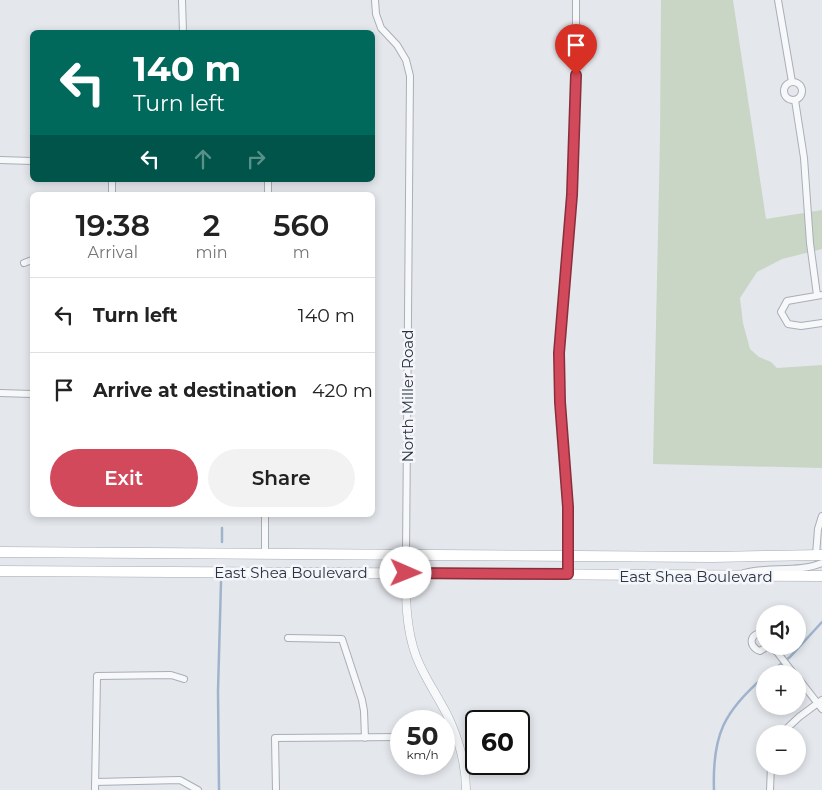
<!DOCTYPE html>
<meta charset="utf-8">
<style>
body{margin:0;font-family:Montserrat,sans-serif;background:#f2f2f2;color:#222;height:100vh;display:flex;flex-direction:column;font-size:19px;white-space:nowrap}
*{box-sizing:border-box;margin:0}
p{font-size:16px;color:#767676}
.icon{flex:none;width:28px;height:28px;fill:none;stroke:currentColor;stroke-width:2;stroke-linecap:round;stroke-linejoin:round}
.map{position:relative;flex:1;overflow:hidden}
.side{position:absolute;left:30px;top:192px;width:345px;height:325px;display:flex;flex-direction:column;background:#fff;border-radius:8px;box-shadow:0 2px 8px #0003}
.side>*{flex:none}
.top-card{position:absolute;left:30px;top:30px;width:345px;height:152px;border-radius:8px;box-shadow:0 2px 8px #0003;background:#00695c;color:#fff;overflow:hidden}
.controls{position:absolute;left:756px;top:605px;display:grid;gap:10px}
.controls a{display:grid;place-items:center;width:50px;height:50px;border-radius:50%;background:#fff;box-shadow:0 2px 8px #0003;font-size:25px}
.speed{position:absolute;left:390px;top:710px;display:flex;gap:10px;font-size:25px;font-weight:700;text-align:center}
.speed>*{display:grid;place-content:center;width:65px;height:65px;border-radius:50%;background:#fff;box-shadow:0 2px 8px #0003;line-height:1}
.speed small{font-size:12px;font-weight:400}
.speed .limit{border:2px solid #111;border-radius:8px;background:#fff;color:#111}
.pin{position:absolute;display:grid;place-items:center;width:42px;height:42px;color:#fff;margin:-51px -21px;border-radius:50% 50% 50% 0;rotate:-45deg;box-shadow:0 0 5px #0007}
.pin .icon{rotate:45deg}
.me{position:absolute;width:55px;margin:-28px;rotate:91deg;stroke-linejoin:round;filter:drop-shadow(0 0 4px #0008)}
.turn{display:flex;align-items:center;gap:18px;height:105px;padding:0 20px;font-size:22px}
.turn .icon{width:65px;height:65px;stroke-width:2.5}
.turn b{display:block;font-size:35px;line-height:42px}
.lanes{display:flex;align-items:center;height:48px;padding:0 20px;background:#0003;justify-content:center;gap:25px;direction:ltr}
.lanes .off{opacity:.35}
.eta{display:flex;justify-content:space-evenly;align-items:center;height:85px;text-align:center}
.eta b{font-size:30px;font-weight:600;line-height:35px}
.cta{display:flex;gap:10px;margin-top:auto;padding:10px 20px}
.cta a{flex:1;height:58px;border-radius:30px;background:#d1495b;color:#fff;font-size:20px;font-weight:600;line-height:58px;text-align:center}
.cta a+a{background:#f2f2f2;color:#222}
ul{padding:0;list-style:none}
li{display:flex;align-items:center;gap:15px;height:75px;padding:0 20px;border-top:1px solid #e0e0e0}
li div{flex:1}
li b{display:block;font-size:19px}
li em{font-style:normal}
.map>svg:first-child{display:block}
.green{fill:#c9d6c5}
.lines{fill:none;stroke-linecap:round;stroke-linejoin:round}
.stream{stroke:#9fb4cc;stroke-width:2.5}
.minor-casing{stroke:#a9aeb7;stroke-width:8}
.tertiary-casing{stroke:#a9aeb7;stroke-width:9}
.primary-casing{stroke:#a3abb8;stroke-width:11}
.minor{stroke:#f7f8fa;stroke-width:6}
.tertiary{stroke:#f7f8fa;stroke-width:8}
.primary{stroke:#fff;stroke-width:10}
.route-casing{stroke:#882f3b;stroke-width:12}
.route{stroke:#d1495b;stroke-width:9}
.labels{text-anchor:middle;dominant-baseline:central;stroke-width:5;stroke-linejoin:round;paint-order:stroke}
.street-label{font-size:15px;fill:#2b3445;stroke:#f4f6f9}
</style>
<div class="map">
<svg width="822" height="790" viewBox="0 0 822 790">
<rect width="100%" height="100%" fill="#e4e7ec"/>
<path class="green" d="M661,0H733L766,219L822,210V249L782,259L757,272L740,298L743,323L750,349L759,357L771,362L777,368L822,365V468L653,464L660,139Z"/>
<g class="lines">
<path class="stream" d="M222,542V528
M768,674L790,657L822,622
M219,790L218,691L221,582
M714,790C712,735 724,711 765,676"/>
<defs>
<path id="minor" d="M182,0L183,32
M375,0L376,14L381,28L397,45L406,60L410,76L406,554
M778,0L792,82
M784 91a9 9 0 1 1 18 0a9 9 0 1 1-18 0Z
M795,100L804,158L810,243L817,295
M0,160L32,161
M112,195V180
M268,195V180
M24,263L32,260
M822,295L787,301L781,312L788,324L801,326L822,323
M0,393L32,394
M265,515V554
M817,557L816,555L818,529L822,516
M744,573C769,566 799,573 822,563
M568,574L567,494L560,402L559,353L572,195L576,91V0
M765,634C751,630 746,646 760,651L768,646
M288,638L342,639L362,700L364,711L365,738
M769,646L777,652L794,674
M798,678L822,709
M781,734L799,717L822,700
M95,782L180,780L198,790
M95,790L97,676L171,675L184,679
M276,790L275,738L401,737
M770,790L771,766"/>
<path id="tertiary" d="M406,554C406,588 404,623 416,656C425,680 441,700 451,723C460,744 466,767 466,790"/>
<path id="primary" d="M0,552L712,557L822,555
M0,571L822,576"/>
</defs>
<use href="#minor" class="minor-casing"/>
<use href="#tertiary" class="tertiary-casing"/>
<use href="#primary" class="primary-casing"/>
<use href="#minor" class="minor"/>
<use href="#tertiary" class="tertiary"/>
<use href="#primary" class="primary"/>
</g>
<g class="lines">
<defs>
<path id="route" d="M406,573L568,574V507L560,402L559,353L572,195L576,75"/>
</defs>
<use href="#route" class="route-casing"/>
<use href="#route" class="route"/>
</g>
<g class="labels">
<g class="street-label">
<text transform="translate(407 396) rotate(-90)">North Miller Road</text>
<text x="291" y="572">East Shea Boulevard</text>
<text x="696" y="576">East Shea Boulevard</text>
</g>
</g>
</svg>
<div class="controls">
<a><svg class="icon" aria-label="sound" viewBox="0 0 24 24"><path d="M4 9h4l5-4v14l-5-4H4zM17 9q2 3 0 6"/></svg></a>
<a>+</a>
<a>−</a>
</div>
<div class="speed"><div>50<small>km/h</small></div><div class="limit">60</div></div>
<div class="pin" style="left:576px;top:75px;background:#d93025"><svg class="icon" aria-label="arrive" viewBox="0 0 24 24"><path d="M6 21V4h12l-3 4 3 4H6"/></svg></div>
<svg class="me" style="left:406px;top:573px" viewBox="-20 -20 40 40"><circle r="19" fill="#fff"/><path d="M0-13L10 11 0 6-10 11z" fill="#d1495b"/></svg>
<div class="top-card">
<div class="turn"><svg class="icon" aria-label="left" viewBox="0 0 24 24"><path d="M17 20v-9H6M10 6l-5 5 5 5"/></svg><div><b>140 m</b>Turn left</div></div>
<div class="lanes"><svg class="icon" aria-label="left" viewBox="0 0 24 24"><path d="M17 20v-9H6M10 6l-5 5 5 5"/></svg><svg class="icon off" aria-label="ahead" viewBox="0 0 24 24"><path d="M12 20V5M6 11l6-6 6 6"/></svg><svg class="icon off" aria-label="right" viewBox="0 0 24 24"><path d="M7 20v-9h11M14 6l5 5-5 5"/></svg></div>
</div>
<section class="side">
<div class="eta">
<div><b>19:38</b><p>Arrival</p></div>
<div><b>2</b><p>min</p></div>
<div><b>560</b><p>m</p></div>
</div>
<ul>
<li><svg class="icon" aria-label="left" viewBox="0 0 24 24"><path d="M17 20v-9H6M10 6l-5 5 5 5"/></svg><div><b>Turn left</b></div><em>140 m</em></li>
<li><svg class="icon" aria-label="arrive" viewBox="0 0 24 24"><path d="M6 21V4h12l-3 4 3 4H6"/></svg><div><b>Arrive at destination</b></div><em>420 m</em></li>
</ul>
<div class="cta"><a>Exit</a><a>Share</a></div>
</section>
</div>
